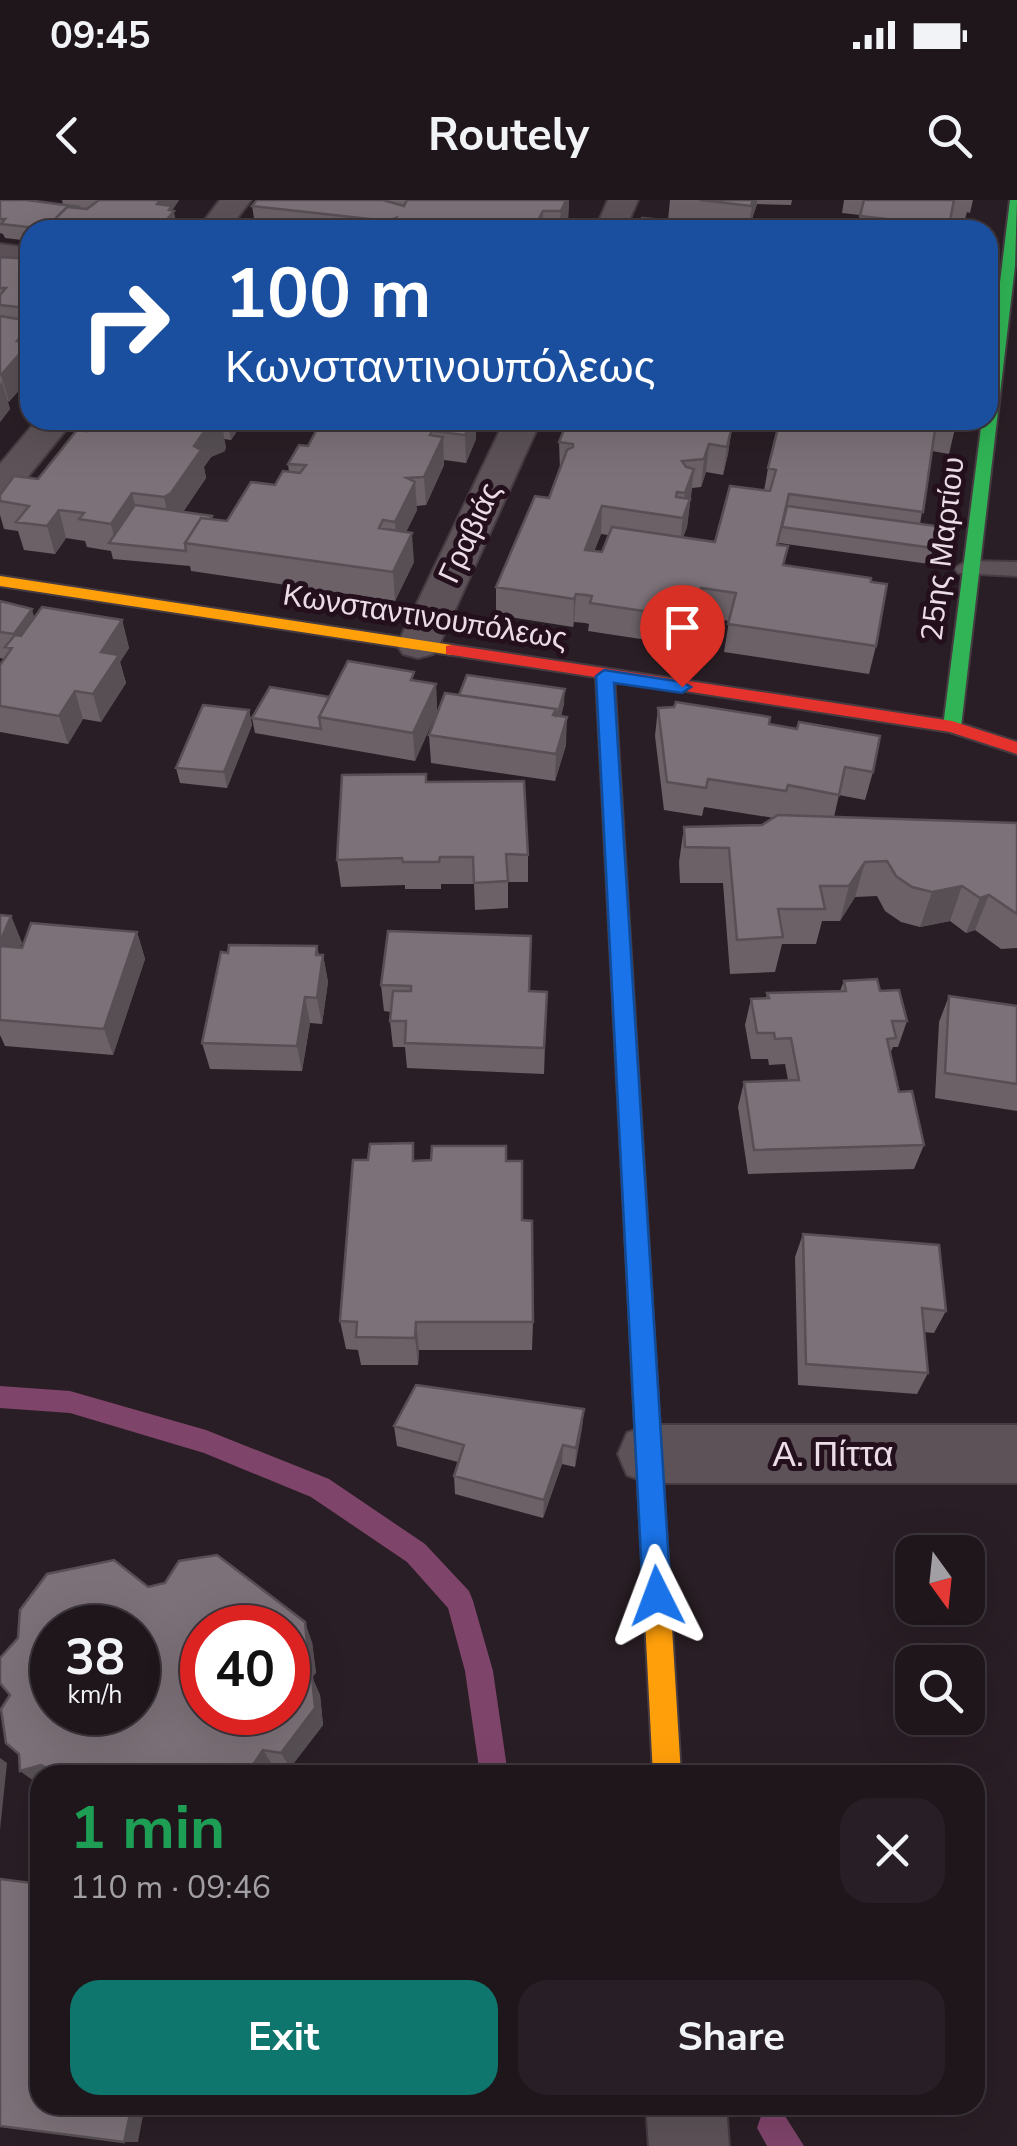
<!DOCTYPE html>
<meta charset="utf-8">
<style>
body{margin:0;font-family:"Nunito Sans",sans-serif;background:#271f25;color:#f1f3f6;height:100vh;display:flex;flex-direction:column;font-size:38px;white-space:nowrap}
*{box-sizing:border-box;margin:0}
p{font-size:32px;color:#a19fa3}
.icon{flex:none;width:55px;height:55px;fill:none;stroke:currentColor;stroke-width:2;stroke-linecap:round;stroke-linejoin:round}
.map{position:relative;flex:1;overflow:hidden}
.drawer{position:absolute;left:30px;top:1565px;width:955px;height:350px;display:flex;flex-direction:column;background:#1f161c;border-radius:30px;box-shadow:0 10px 40px #0002,0 0 0 2px #3c353b}
.drawer>*{flex:none}
.top-card{position:absolute;left:20px;top:20px;width:978px;height:210px;border-radius:30px;box-shadow:0 10px 40px #0002,0 0 0 2px #3c353b;background:#1a4fa0;color:#fff;overflow:hidden}
.needle{width:65px;rotate:165deg}
.fabs{position:absolute;left:895px;top:1335px;display:grid;gap:20px}
.fabs a{display:grid;place-items:center;width:90px;height:90px;border-radius:20px;background:#1f161c;box-shadow:0 10px 40px #0002,0 0 0 2px #3c353b;font-size:50px}
.speed{position:absolute;left:30px;top:1405px;display:flex;gap:20px;font-size:50px;font-weight:700;text-align:center}
.speed>*{display:grid;place-content:center;width:130px;height:130px;border-radius:50%;background:#1f161c;box-shadow:0 10px 40px #0002,0 0 0 2px #3c353b;line-height:1}
.speed small{font-size:25px;font-weight:400}
.speed .limit{border:15px solid #d22;background:#fff;color:#111}
.pin{position:absolute;display:grid;place-items:center;width:85px;height:85px;color:#fff;margin:-102px -42px;border-radius:50% 50% 50% 0;rotate:-45deg;box-shadow:0 0 10px #0007}
.pin .icon{rotate:45deg}
.me{position:absolute;width:110px;margin:-55px;rotate:357deg;stroke-linejoin:round;filter:drop-shadow(0 0 8px #0008)}
.turn{display:flex;align-items:center;gap:35px;height:210px;padding:0 40px;font-size:45px}
.turn .icon{width:130px;height:130px;stroke-width:2.5}
.turn b{display:block;font-size:70px;line-height:85px}
.round{display:grid;place-items:center;flex:none;width:105px;height:105px;border-radius:30px;background:#271f25}
.overview{display:flex;align-items:center;justify-content:space-between;height:170px;padding:0 40px}
h1{font-size:60px;font-weight:700;line-height:75px;color:#1e9e55}
.button{display:flex;gap:20px;margin-top:auto;padding:20px 40px}
.button a{flex:1;height:115px;border-radius:30px;background:#0f766e;color:#fff;font-size:40px;font-weight:700;line-height:115px;text-align:center}
.button a+a{background:#271f25;color:#f1f3f6}
.status{display:flex;justify-content:space-between;align-items:center;height:70px;padding:0 50px;background:#1f161c;direction:ltr}
.status svg{height:28px;fill:currentColor}
header{display:flex;justify-content:space-between;align-items:center;height:130px;padding:0 40px;background:#1f161c;font-size:45px;font-weight:700}
.map>svg:first-child{display:block}
.lines{fill:none;stroke-linecap:round;stroke-linejoin:round}
.stream{fill:#7f446a;fill-rule:evenodd}
.lane-casing{stroke:#453b41;stroke-width:4}
.street-casing{stroke:#453b41;stroke-width:4}
.fast-casing{stroke:#453b41;stroke-width:4}
.slow-casing{stroke:#453b41;stroke-width:4}
.jam-casing{stroke:#453b41;stroke-width:4}
.lane{fill:#5c5257;fill-rule:evenodd}
.street{fill:#5c5257;fill-rule:evenodd}
.fast{fill:#30b455;fill-rule:evenodd}
.slow{fill:#ff9f0a;fill-rule:evenodd}
.jam{fill:#e5322d;fill-rule:evenodd}
.wall{fill:#6b6167;fill-rule:evenodd}
.shaded-wall{fill:#574f54}
.building{fill:#7c7178;stroke:#574f54;stroke-width:2.5;fill-rule:evenodd}
.route{fill:#1a73e8;stroke:#114b97;stroke-width:2.5}
.labels{text-anchor:middle;dominant-baseline:central;stroke-width:10;stroke-linejoin:round;paint-order:stroke}
.far-street-label{font-size:30px;fill:#ebdce5;stroke:#24101d}
.street-label{font-size:35px;fill:#ebdce5;stroke:#24101d}
</style>
<div class="status"><b>09:45</b><svg viewBox="0 0 49 12"><path d="M0 12V9h3v3zM5 12V6h3v6zM10 12V3h3v9zM15 12V0h3v12zM26 1h20v11H26zM47 4h2v5h-2z"/></svg></div>
<header><svg class="icon" aria-label="back" viewBox="0 0 24 24"><path d="M15 5l-7 7 7 7"/></svg>Routely<svg class="icon" aria-label="search" viewBox="0 0 24 24"><circle cx="10" cy="10" r="6"/><path d="M15 15l6 6"/></svg></header>
<div class="map">
<svg width="1017" height="1946" viewBox="0 0 1017 1946">
<rect width="100%" height="100%" fill="#291e25"/>
<g class="lines">
<path class="stream" d="M0,1186L70,1191L206,1230L329,1279L425,1344L469,1391L473,1401L493,1471L508,1575H480L465,1471L448,1408L407,1362L311,1297L204,1253L70,1213L0,1208Z
M773,1912L785,1916L804,1946H767L757,1928L761,1916Z"/>
<defs>
<path id="lane" d="M967,361L1017,362V376L958,373L955,368Z"/>
<path id="street" d="M220,0H251L228,30H197Z
M608,0H638L625,30H595Z
M0,44L30,48V66L0,62Z
M37,220H74L13,295L0,298V264Z
M505,220H541L439,445L433,454L418,458L403,454L397,445Z
M649,1225H1017V1283H649L627,1275L618,1254L627,1233Z
M646,1905H726L729,1946H649Z"/>
<path id="fast" d="M1010,0H1017L1015,66L961,527L952,533L943,527L982,220H988V181Z
M605,471L614,476L655,1149L652,1157L643,1160L634,1157L631,1149L596,476Z"/>
<path id="slow" d="M0,376L452,445L460,450L452,455L0,386Z
M643,1138L652,1141L655,1149L681,1575H653L631,1149L634,1141Z"/>
<path id="jam" d="M452,445L952,521L1017,542V554L950,532L446,454V446Z"/>
</defs>
<use href="#lane" class="lane-casing"/>
<use href="#street" class="street-casing"/>
<use href="#fast" class="fast-casing"/>
<use href="#slow" class="slow-casing"/>
<use href="#jam" class="jam-casing"/>
<use href="#lane" class="lane"/>
<use href="#street" class="street"/>
<use href="#fast" class="fast"/>
<use href="#slow" class="slow"/>
<use href="#jam" class="jam"/>
</g>
<path class="wall" d="M0,0L63,5L62,0H179L173,9L178,30H30V41L5,38L3,34L0,33Z
M257,0H569L568,20L564,30H256L252,6Z
M670,0H792L791,5L757,4L749,28L639,25L668,20Z
M844,0H973L970,13L967,12L963,26L949,24L948,30H857L860,15L842,13Z
M0,57L30,59V178L8,202L10,209L0,222Z
M87,220H252L244,232L237,231L231,240L224,239L225,251L211,257L204,267L206,278L183,312L212,316L213,319L227,321L275,285L289,272L288,264L308,246L322,220H476V239L466,263L444,260V265L426,305L416,306L417,310L406,332L414,362L395,401L191,371L190,366L113,359L111,351L87,347L85,341L66,338L55,354L24,350L18,331L4,329L0,315V295L38,279L86,231Z
M568,220H713L712,223L732,226L728,254L723,275L706,272L701,287L692,288L687,327L683,337L715,342L764,291L768,268L780,220H957L949,254L932,251L920,324L933,348L929,364L779,343L784,366L876,446L869,474L724,452L729,421L697,416L690,439L683,438L680,445L588,431L589,424L585,423L574,422L573,427L496,415V387L549,298L560,270L559,242ZM601,334L608,335L602,352L594,351Z
M0,401L34,418L122,420L129,448L120,462L126,483L101,522L83,519L68,544L0,532V465L4,459L0,458Z
M415,481L436,484L437,512L415,561L255,533L252,518L329,497Z
M564,504L561,516L566,545L555,581L431,563L429,535Z
M658,508L797,529L873,572L865,600L839,595L834,617L1017,623V748L1001,749L975,730L966,733L950,721L920,727L901,722L885,711L877,696L855,697L840,721H822L816,744H782L775,772L730,774L723,683H680L679,662L684,627L762,625L774,618L704,607L702,616L664,610L655,536Z
M249,510L252,525L227,588L180,583L176,568Z
M426,582L528,655V682H508V708L475,710L474,684H441V689H405V685L341,687L337,660Z
M0,715L11,716L22,743L20,747L137,732L145,759L113,855L5,846L0,835Z
M317,746L319,755H323L328,782L322,824L310,823L302,871L210,869L202,843L228,753Z
M844,781L880,791L907,821L898,847H893L890,854L899,892L924,945L914,969L748,974L738,907L744,882L788,880L785,864L769,865L768,859H751L745,825L751,799L766,798L767,793L840,791Z
M381,785L547,792L544,874L407,868L405,847H393L390,821L391,812L384,811Z
M949,796L1017,806V911L935,898L939,822Z
M368,960L506,961L522,1020L533,1122L532,1150H419L418,1165H361L358,1150L346,1149L340,1121Z
M803,1034L946,1111L934,1133L924,1132L928,1173L917,1194L798,1185L795,1057Z
M584,1209L575,1267L562,1264L543,1318L455,1294L454,1276L458,1262L397,1246L394,1226Z
M148,1387L312,1442L316,1473L312,1477L320,1495L323,1525L290,1568L273,1566L267,1575H40V1585L20,1571Z"/>
<path class="shaded-wall" d="M160,0H179L173,9L178,30H158L157,4Z
M561,0H569L568,20L564,30H560Z
M753,0H757V4L748,30Z
M543,11V30H537V22Z
M396,18L393,23V30H388V21Z
M20,137L24,149L29,143L30,146V178L9,202L1,175L17,141Z
M2,182L10,209L0,222V184Z
M221,220L226,247L225,251L211,257L204,267L206,278L177,321L170,325L164,297L206,229Z
M227,220H235L237,231L231,240Z
M242,220H252L244,232Z
M472,220H476V239L466,263L465,235Z
M732,226L728,254L723,275L727,247Z
M432,231L433,258L443,237L444,265L426,305L424,277Z
M709,244L706,272L701,287L704,259Z
M694,269L687,327L680,346L685,293Z
M415,282L417,310L397,350L395,322Z
M132,293L139,321L116,344L111,324Z
M602,306L601,334L584,378L585,350Z
M59,310L66,338L55,354L47,326Z
M412,333L414,362L395,401L393,372Z
M701,388L697,416L690,439L693,411Z
M576,394L574,422L573,427L574,399Z
M32,409L40,437L23,462L14,434Z
M686,410L683,438L680,445L683,417Z
M122,420L129,448L120,462L126,483L101,522L93,494L101,452Z
M436,484L437,512L415,561L413,533Z
M565,489L564,504L555,537L553,515Z
M75,491L83,519L68,544L59,516Z
M249,510L252,525L227,588L224,572Z
M567,517L566,545L555,581L556,554Z
M865,662L855,697L840,721L849,686Z
M962,686L950,721L920,727L932,692Z
M989,695L975,730L966,733L980,698Z
M11,716L22,743L10,772L0,750V742Z
M137,732L145,759L113,855L104,829Z
M317,746L321,771L323,755L328,782L322,824L317,798Z
M305,797L310,823L302,871L297,846Z
M416,1122L419,1150L418,1165L415,1138Z
M584,1209L582,1229L575,1267L576,1248Z
M563,1245L562,1264L543,1318L544,1300Z
M305,1422L312,1442L316,1473L304,1484L296,1466Z
M312,1477L320,1495L323,1525L290,1568L281,1553Z
M263,1550L273,1566L267,1575H246Z
M0,1558L7,1563L0,1630Z
M41,1565L54,1575H40V1585L20,1571Z
M222,1565L230,1575H190L191,1574Z
M132,1905H145L138,1942H124Z"/>
<path class="building" d="M0,0H27L80,7H67L53,21L55,30L1,24L5,19H0Z
M99,0H160L157,4L172,6L169,10L174,11L158,30H111L53,21L67,7L87,9Z
M257,0H383L404,6L407,0H566L561,11H543L537,22L529,21L525,28L534,30H469L470,27H426L393,23L396,18L388,21L252,6Z
M700,0H753L751,6Z
M864,0H954L949,26L860,16Z
M642,18L752,28L751,30H701L639,25Z
M634,25L701,30H633Z
M0,57L30,59V139L20,137L17,141L29,143L1,175L0,174V116L17,119L27,108L0,105V95L6,88H0Z
M87,220H221L220,224L206,229L194,246L201,250L171,293L164,297L132,293L111,324L79,319L84,313L59,310L47,326L16,322L29,306L0,301V295L14,276L38,279L77,230L86,231Z
M322,220H472L465,235L432,231L430,235L443,237L424,277L407,278L415,282L395,322L383,320L379,328L412,333L393,372L185,343L201,318L227,321L251,282L275,285L283,271L300,273L306,265L288,264L299,245L308,246Z
M568,220H698L732,226L727,247L709,244L704,259L682,261L686,267L694,269L685,293L677,292L676,297L690,299L683,318L602,306L585,350L602,352L612,327L715,342L730,286L770,291L776,270L768,268L780,220H957L956,226L936,223L923,312L789,294L777,345L788,346L783,365L871,378V382L887,384L876,446L728,424L736,393L701,388L693,411L686,410L683,417L590,403L592,396L586,395L576,394L574,399L496,387L535,296L549,298L567,250L573,247V244L559,242Z
M135,305L212,316L210,319L201,318L185,343L186,351L109,343Z
M787,306L936,326L933,348L782,327Z
M0,401L32,409L14,434L0,432Z
M42,407L122,420L101,452L119,455L93,494L75,491L59,516L0,506V465L12,448L5,447L15,435L21,436Z
M348,461L414,472L411,480L436,484L413,533L319,517Z
M467,475L565,489L557,516H555L556,509L459,495Z
M270,487L329,497L319,517L321,529L252,518Z
M445,493L556,509L553,515L567,517L556,554L429,535Z
M676,502L770,517L769,524L797,529L799,522L880,536L873,572L845,567L839,595L788,585L786,591L708,579L706,588L667,582L658,508L674,507Z
M203,505L249,510L224,572L176,568Z
M426,574V582L524,581L528,655L506,654L508,681L474,683L473,657H440L439,662H403L402,658L337,660L342,575Z
M778,615L1017,623V714L989,695L980,698L962,686L932,692L912,687L896,676L887,661L865,662L849,686H820L825,709H778L783,737L737,740L729,648L685,647L684,627L762,625Z
M0,715L11,716L0,742Z
M31,723L137,732L104,829L0,820V746L22,748Z
M388,731L531,736L529,791L547,792L544,848L405,843L406,821H390L393,791H411V786L381,785Z
M229,745L317,746L316,755H323L317,798L305,797L297,846L202,843L221,752L228,753Z
M877,779L880,791L899,790L907,821H892L896,838L887,839L899,892L912,891L924,945L754,950L744,882L799,880L791,838L775,839L774,833H757L751,799L769,798L767,793L846,791L844,781Z
M949,796L1017,806V884L945,873Z
M413,943V961L431,960L432,946H506V961H522V1020L532,1021L533,1122H416L415,1138L356,1137L357,1122L340,1121L353,960H368L370,944Z
M803,1034L939,1045L946,1111L922,1108L928,1173L806,1164Z
M416,1185L584,1209L576,1248L563,1245L544,1300L454,1276L464,1245L394,1226Z
M217,1355L305,1422L308,1454L296,1466L312,1477L315,1508L281,1553L263,1550L246,1575H235L222,1565L190,1575H62L41,1565L20,1571L19,1554L6,1543L1,1509L10,1495L0,1483V1458L18,1438L20,1410L47,1374L114,1360L148,1387L165,1383L179,1361ZM52,1428H138V1512H52ZM202,1428H288V1512H202Z
M0,1679L40,1684V1905H132L124,1942L0,1926Z"/>
<path class="route" d="M604,470L682,482L691,487L682,493L614,483L671,1396L667,1406L657,1410L647,1406L643,1396L596,476Z"/>
<g class="labels">
<g class="far-street-label">
<text transform="translate(470 333) rotate(-65)">Γραβιάς</text>
<text transform="translate(943 349) rotate(-83)">25ης Μαρτίου</text>
<text transform="translate(425 417) rotate(9)">Κωνσταντινουπόλεως</text>
</g>
<g class="street-label">
<text x="833" y="1254">Α. Πίττα</text>
</g>
</g>
</svg>
<div class="fabs">
<a><svg class="needle" viewBox="-14 -14 28 28"><path d="M0-13l5 13h-10z" fill="#e53935"/><path d="M0 13l5-13h-10z" fill="#a19fa3"/></svg></a>
<a><svg class="icon" aria-label="search" viewBox="0 0 24 24"><circle cx="10" cy="10" r="6"/><path d="M15 15l6 6"/></svg></a>
</div>
<div class="speed"><div>38<small>km/h</small></div><div class="limit">40</div></div>
<div class="pin" style="left:682px;top:487px;background:#d93025"><svg class="icon" aria-label="arrive" viewBox="0 0 24 24"><path d="M6 21V4h12l-3 4 3 4H6"/></svg></div>
<svg class="me" style="left:657px;top:1396px" viewBox="-20 -20 40 40"><path d="M0-17L14 15 0 8-14 15z" fill="#1a73e8" stroke="#fff" stroke-width="4"/></svg>
<div class="top-card">
<div class="turn"><svg class="icon" aria-label="right" viewBox="0 0 24 24"><path d="M7 20v-9h11M14 6l5 5-5 5"/></svg><div><b>100 m</b>Κωνσταντινουπόλεως</div></div>
</div>
<section class="drawer">
<div class="overview"><div><h1>1 min</h1><p>110 m · 09:46</p></div><a class="round"><svg class="icon" aria-label="close" viewBox="0 0 24 24"><path d="M6 6l12 12M18 6L6 18"/></svg></a></div>
<div class="button"><a>Exit</a><a>Share</a></div>
</section>
</div>
